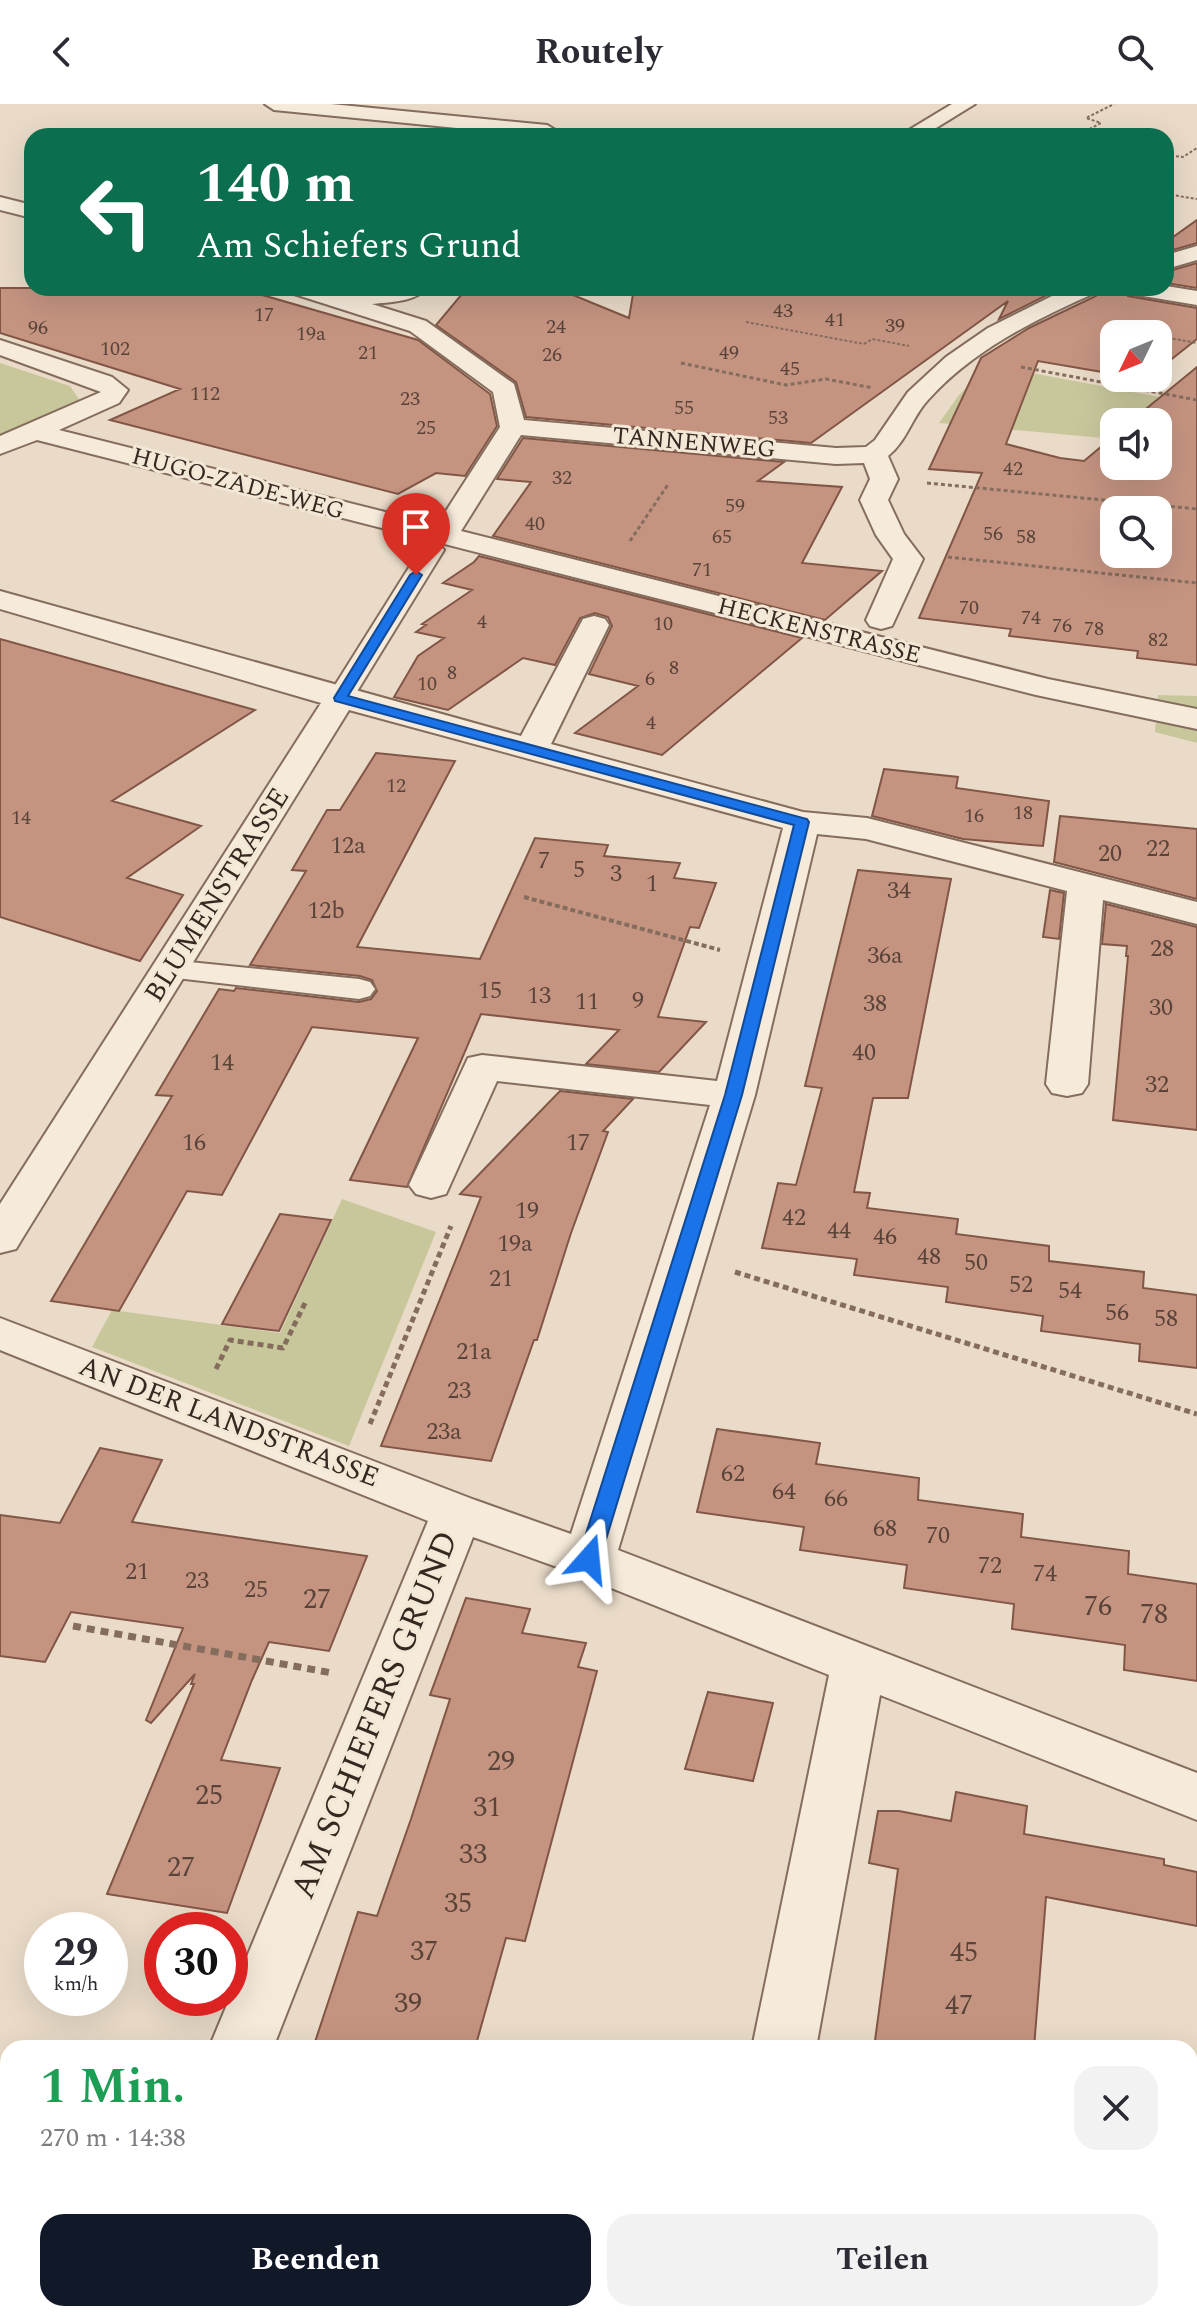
<!DOCTYPE html>
<html lang="de">
<meta charset="utf-8">
<style>
body{margin:0;font-family:Spectral,serif;background:#f2f2f3;color:#2b2b33;height:100vh;display:flex;flex-direction:column;font-size:30px;white-space:nowrap}
*{box-sizing:border-box;margin:0}
p{font-size:26px;color:#7c7c81}
.icon{flex:none;width:44px;height:44px;fill:none;stroke:currentColor;stroke-width:2;stroke-linecap:round;stroke-linejoin:round}
.map{position:relative;flex:1;overflow:hidden}
.side{position:absolute;left:0px;top:1936px;width:1198px;height:282px;display:flex;flex-direction:column;background:#fff;border-radius:24px 24px 0 0;box-shadow:0 8px 32px #0002}
.side>*{flex:none}
.guide{position:absolute;left:24px;top:24px;width:1150px;height:168px;border-radius:24px;box-shadow:0 8px 32px #0002;background:#0b6e4f;color:#fff;overflow:hidden}
.needle{width:52px;rotate:227deg}
.fabs{position:absolute;left:1100px;top:216px;display:grid;gap:16px}
.fabs a{display:grid;place-items:center;width:72px;height:72px;border-radius:16px;background:#fff;box-shadow:0 8px 32px #0002;font-size:40px}
.speed{position:absolute;left:24px;top:1808px;display:flex;gap:16px;font-size:40px;font-weight:700;text-align:center}
.speed>*{display:grid;place-content:center;width:104px;height:104px;border-radius:50%;background:#fff;box-shadow:0 8px 32px #0002;line-height:1}
.speed small{font-size:20px;font-weight:400}
.speed .limit{border:12px solid #d22;background:#fff;color:#111}
.pin{position:absolute;display:grid;place-items:center;width:68px;height:68px;color:#fff;margin:-82px -34px;border-radius:50% 50% 50% 0;rotate:-45deg;box-shadow:0 0 8px #0007}
.pin .icon{rotate:45deg}
.me{position:absolute;width:88px;margin:-44px;rotate:18deg;stroke-linejoin:round;filter:drop-shadow(0 0 6px #0008)}
.turn{display:flex;align-items:center;gap:28px;height:168px;padding:0 40px;font-size:36px}
.turn .icon{width:104px;height:104px;stroke-width:2.5}
.turn b{display:block;font-size:56px;line-height:68px}
.round{display:grid;place-items:center;flex:none;width:84px;height:84px;border-radius:24px;background:#f2f2f3}
.head{display:flex;align-items:center;justify-content:space-between;height:136px;padding:0 40px}
h1{font-size:48px;font-weight:700;line-height:60px;color:#1e9e55}
.cta{display:flex;gap:16px;margin-top:auto;padding:16px 40px}
.cta a{flex:1;height:92px;border-radius:24px;background:#111827;color:#fff;font-size:32px;font-weight:700;line-height:92px;text-align:center}
.cta a+a{background:#f2f2f3;color:#2b2b33}
header{display:flex;justify-content:space-between;align-items:center;height:104px;padding:0 40px;background:#fff;font-size:36px;font-weight:700}
.map>svg:first-child{display:block}
.green{fill:#c8c79c}
.building{fill:#c59481;stroke:#825646;stroke-width:2;fill-rule:evenodd}
.lines{fill:none;stroke-linecap:round;stroke-linejoin:round}
.lane-casing{stroke:#856d5e;stroke-width:4}
.street-casing{stroke:#856d5e;stroke-width:4}
.path-far4{stroke:#856d5e;stroke-width:2;stroke-dasharray:3 2;stroke-linecap:butt}
.path-far3{stroke:#856d5e;stroke-width:3;stroke-dasharray:4 3;stroke-linecap:butt}
.path-far2{stroke:#856d5e;stroke-width:4;stroke-dasharray:5 3;stroke-linecap:butt}
.path-far1{stroke:#856d5e;stroke-width:5;stroke-dasharray:6 4;stroke-linecap:butt}
.path{stroke:#856d5e;stroke-width:7;stroke-dasharray:8 6;stroke-linecap:butt}
.lane{fill:#f6eada;fill-rule:evenodd}
.street{fill:#f6eada;fill-rule:evenodd}
.route{fill:#1a73e8;stroke:#114b97;stroke-width:2}
.labels{text-anchor:middle;dominant-baseline:central;stroke-width:6;stroke-linejoin:round;paint-order:stroke}
.far-number-label{font-size:20px;fill:#5a4339}
.far-street-label{font-size:24px;fill:#362821;stroke:#f3e7d6}
.number-label{font-size:24px;fill:#5a4339}
.street-label{font-size:28px;fill:#362821;stroke:#f3e7d6}
.near-number-label{font-size:28px;fill:#5a4339}
.near-street-label{font-size:34px;fill:#362821;stroke:#f3e7d6}
</style>
<header><svg class="icon" aria-label="back" viewBox="0 0 24 24"><path d="M15 5l-7 7 7 7"/></svg>Routely<svg class="icon" aria-label="search" viewBox="0 0 24 24"><circle cx="10" cy="10" r="6"/><path d="M15 15l6 6"/></svg></header>
<div class="map">
<svg width="1197" height="2217" viewBox="0 0 1197 2217">
<rect width="100%" height="100%" fill="#eadbc8"/>
<path class="green" d="M0,259L70,282L81,298L0,332Z
M989,261L1197,300L1158,318H1114V335L939,319L959,291Z
M1158,591L1197,592V639L1155,628Z
M342,1095L436,1128L349,1342L92,1243L112,1206L280,1229Z"/>
<path class="building" d="M1197,116V139L1166,148V138Z
M1197,159V184L1166,179V168Z
M0,184H238L418,236L490,290L497,322L465,372L436,369L398,390L110,316L180,285L0,229Z
M467,184H556L629,214L634,184H1025L1051,189L999,215L1008,197L811,339L526,313L516,278L436,221Z
M1102,184H1123L1128,192L1197,204V235L1158,266V230H1114V270L1038,257L1006,340L1060,354L1084,357L1114,332V362H1158V318H1130L1197,263V561L1137,554L1138,547L1009,532L1011,525L919,514L982,369L929,365L981,254L1029,224L1096,192ZM1114,406H1158V450H1114Z
M523,334L784,358L758,377L842,383L802,459L882,467L825,516L493,432L531,378L497,375Z
M479,452L802,534L662,651L575,629L638,582L589,570L612,522L608,513L595,509L580,514L555,561L523,554L448,606L394,593L418,552L444,534L416,528L426,521L422,520L472,486L443,479L474,458Z
M0,535L255,606L112,697L201,722L127,774L183,791L140,857L0,813Z
M376,649L455,657L357,843L480,855L535,734L608,741L604,752L680,759L674,774L716,779L699,824L690,823L658,913L706,918L659,968L586,960L619,926L481,910L407,1083L350,1076L418,934L312,923L222,1091L187,1087L119,1207L51,1197L172,992L156,991L219,885L234,887L236,884L359,898L371,895L377,887L372,876L360,872L250,861L306,767L292,766L327,706H340Z
M884,665L958,673L956,684L1049,697L1043,742L963,735L872,712Z
M1060,712L1197,725V795L1054,758Z
M858,766L951,775L908,994H873L854,1088L870,1089L867,1104L958,1115L956,1130L1049,1142V1157L1144,1168L1143,1184L1197,1191V1264L1139,1257L1140,1240L1041,1227L1043,1212L946,1198L948,1183L854,1171L857,1155L762,1144L778,1079L796,1081L822,984L805,982Z
M1050,786L1064,789L1059,835L1043,833Z
M1106,800L1197,823V1026L1113,1016L1128,852H1126L1127,842L1102,840Z
M560,987L633,995L603,1027L608,1028L571,1129L537,1236H534L491,1357L381,1342L481,1093L460,1090Z
M280,1110L331,1116L279,1227L222,1220Z
M717,1325L820,1339L816,1360L919,1374L918,1396L1023,1410L1021,1433L1129,1447L1128,1470L1197,1480V1577L1124,1566L1125,1541L1012,1525L1014,1500L904,1484L907,1461L800,1446L804,1423L697,1408Z
M100,1344L162,1356L132,1418L367,1452L329,1547L269,1538L252,1576L221,1656L280,1664L227,1809L107,1790L194,1580H191L195,1570L151,1619L146,1616L183,1524L71,1508L45,1558L0,1552V1411L60,1419Z
M466,1494L530,1505L522,1529L586,1539L578,1563L597,1567L525,1837L506,1834L475,1944H313L358,1808L377,1812L411,1715L450,1595L430,1591Z
M708,1588L773,1599L753,1677L685,1665Z
M956,1688L1027,1702L1024,1730L1164,1755V1761L1197,1768V1822L1046,1793L1034,1944H874L898,1765L869,1759L878,1707H899L951,1717Z"/>
<g class="lines">
<defs>
<path id="lane" d="M432,439L440,441L444,446L353,594L349,600H331L327,594L420,446L424,441Z
M170,856L359,875L370,878L375,885L370,892L359,895L159,872L154,865L159,858Z"/>
<path id="street" d="M265,0H331L547,21L557,27L554,31L539,32L274,6Z
M952,0H975L923,32H899Z
M0,93L32,101V114L0,106Z
M1197,142V156L1166,165V151Z
M1166,182L1197,187V201L1137,191L1129,189L1126,184Z
M288,184H322L342,190L393,184H427C415,198 390,198 372,200L426,217L514,280L524,316L836,344L866,343L875,336L908,288L946,253L988,224L1068,184H1098L1095,189C1034,216 973,246 928,296C912,313 907,337 888,352L898,375L888,396L904,430L923,455L892,522L881,525L870,522L866,516L893,455L876,431L860,396L870,375L864,359L836,360L521,331L461,427L1048,575L1197,605V625L1036,591L37,336L0,350V332L101,288L0,251V236L112,273L128,286L119,299L59,326L437,421L500,323L493,288L410,227L291,189Z
M0,487L521,632L583,515L594,512L605,515L609,521L551,640L803,708L867,714L1197,798V820L1103,796L1088,980L1082,989L1067,992L1052,989L1046,980L1067,787L866,735L817,730L755,991L618,1446L1197,1669V1716L880,1591L816,1944H752L829,1571L571,1468L473,1433L273,1944H209L428,1417L0,1246V1214L475,1396L571,1430L710,1001L497,977L446,1090L431,1094L416,1090L409,1081L468,954L482,951L717,977L783,724L349,606L22,1135L16,1145L0,1149V1100L321,599L0,505Z"/>
</defs>
<use href="#lane" class="lane-casing"/>
<use href="#street" class="street-casing"/>
<path class="path-far4" d="M1076,32L1101,19L1086,14L1114,0
M1166,51L1183,53L1197,44
M1166,90L1197,95
M746,218L864,240L872,235L909,242
M1106,222L1127,226
M1158,232L1197,239"/>
<path class="path-far3" d="M681,259L786,281L826,275L873,284
M1021,263L1197,296
M927,379L1197,405
M630,437L669,379
M948,453L1197,479"/>
<path class="path-far2" d="M524,793L720,846"/>
<path class="path-far1" d="M735,1168L1197,1310
M216,1265L230,1236L283,1244L305,1199
M370,1320L451,1122"/>
<path class="path" d="M73,1522L332,1569"/>
<use href="#lane" class="lane"/>
<use href="#street" class="street"/>
</g>
<path class="route" d="M416,467L422,471L348,592L807,715L809,718L742,991L600,1455L597,1461H581L578,1455L725,991L794,721L335,597L334,594L410,471Z"/>
<g class="labels">
<g class="far-number-label">
<text x="783" y="207">43</text>
<text x="264" y="211">17</text>
<text x="835" y="216">41</text>
<text x="895" y="222">39</text>
<text x="556" y="223">24</text>
<text x="38" y="224">96</text>
<text x="311" y="230">19a</text>
<text x="115" y="245">102</text>
<text x="368" y="249">21</text>
<text x="729" y="249">49</text>
<text x="552" y="251">26</text>
<text x="790" y="265">45</text>
<text x="205" y="290">112</text>
<text x="410" y="295">23</text>
<text x="684" y="304">55</text>
<text x="778" y="314">53</text>
<text x="426" y="324">25</text>
<text x="1013" y="365">42</text>
<text x="562" y="374">32</text>
<text x="735" y="402">59</text>
<text x="535" y="420">40</text>
<text x="993" y="430">56</text>
<text x="722" y="433">65</text>
<text x="1026" y="433">58</text>
<text x="702" y="466">71</text>
<text x="969" y="504">70</text>
<text x="1031" y="514">74</text>
<text x="482" y="518">4</text>
<text x="663" y="520">10</text>
<text x="1062" y="522">76</text>
<text x="1094" y="525">78</text>
<text x="1158" y="536">82</text>
<text x="674" y="564">8</text>
<text x="452" y="569">8</text>
<text x="650" y="575">6</text>
<text x="427" y="580">10</text>
<text x="651" y="619">4</text>
<text x="396" y="682">12</text>
<text x="1023" y="709">18</text>
<text x="974" y="712">16</text>
<text x="21" y="714">14</text>
</g>
<g class="far-street-label">
<text transform="translate(694 339) rotate(5)">TANNENWEG</text>
<text transform="translate(238 380) rotate(15)">HUGO-ZADE-WEG</text>
<text transform="translate(819 527) rotate(14)">HECKENSTRASSE</text>
</g>
<g class="number-label">
<text x="348" y="742">12a</text>
<text x="1158" y="745">22</text>
<text x="1110" y="750">20</text>
<text x="544" y="757">7</text>
<text x="579" y="766">5</text>
<text x="616" y="770">3</text>
<text x="652" y="780">1</text>
<text x="899" y="787">34</text>
<text x="326" y="807">12b</text>
<text x="1162" y="845">28</text>
<text x="885" y="852">36a</text>
<text x="490" y="887">15</text>
<text x="539" y="892">13</text>
<text x="638" y="897">9</text>
<text x="587" y="898">11</text>
<text x="875" y="900">38</text>
<text x="1161" y="904">30</text>
<text x="864" y="949">40</text>
<text x="222" y="959">14</text>
<text x="1157" y="981">32</text>
<text x="194" y="1039">16</text>
<text x="578" y="1039">17</text>
<text x="527" y="1107">19</text>
<text x="794" y="1114">42</text>
<text x="839" y="1127">44</text>
<text x="885" y="1133">46</text>
<text x="515" y="1140">19a</text>
<text x="929" y="1153">48</text>
<text x="976" y="1159">50</text>
<text x="501" y="1175">21</text>
<text x="1021" y="1181">52</text>
<text x="1070" y="1187">54</text>
<text x="1117" y="1209">56</text>
<text x="1166" y="1215">58</text>
<text x="474" y="1248">21a</text>
<text x="459" y="1287">23</text>
<text x="444" y="1328">23a</text>
<text x="733" y="1370">62</text>
<text x="784" y="1388">64</text>
<text x="836" y="1395">66</text>
<text x="885" y="1425">68</text>
<text x="938" y="1432">70</text>
<text x="990" y="1462">72</text>
<text x="137" y="1468">21</text>
<text x="1045" y="1470">74</text>
<text x="197" y="1477">23</text>
<text x="256" y="1486">25</text>
</g>
<g class="street-label">
<text transform="translate(217 791) rotate(-58)">BLUMENSTRASSE</text>
<text transform="translate(229 1318) rotate(21)">AN DER LANDSTRASSE</text>
</g>
<g class="near-number-label">
<text x="317" y="1495">27</text>
<text x="1098" y="1502">76</text>
<text x="1154" y="1510">78</text>
<text x="501" y="1657">29</text>
<text x="209" y="1691">25</text>
<text x="487" y="1703">31</text>
<text x="473" y="1750">33</text>
<text x="181" y="1763">27</text>
<text x="458" y="1799">35</text>
<text x="424" y="1847">37</text>
<text x="964" y="1848">45</text>
<text x="408" y="1899">39</text>
<text x="959" y="1901">47</text>
</g>
<g class="near-street-label">
<text transform="translate(375 1611) rotate(-68)">AM SCHIEFERS GRUND</text>
</g>
</g>
</svg>
<div class="fabs">
<a><svg class="needle" viewBox="-14 -14 28 28"><path d="M0-13l5 13h-10z" fill="#e53935"/><path d="M0 13l5-13h-10z" fill="#7c7c81"/></svg></a>
<a><svg class="icon" aria-label="sound" viewBox="0 0 24 24"><path d="M4 9h4l5-4v14l-5-4H4zM17 9q2 3 0 6"/></svg></a>
<a><svg class="icon" aria-label="search" viewBox="0 0 24 24"><circle cx="10" cy="10" r="6"/><path d="M15 15l6 6"/></svg></a>
</div>
<div class="speed"><div>29<small>km/h</small></div><div class="limit">30</div></div>
<div class="pin" style="left:416px;top:471px;background:#d93025"><svg class="icon" aria-label="arrive" viewBox="0 0 24 24"><path d="M6 21V4h12l-3 4 3 4H6"/></svg></div>
<svg class="me" style="left:589px;top:1455px" viewBox="-20 -20 40 40"><path d="M0-17L14 15 0 8-14 15z" fill="#1a73e8" stroke="#fff" stroke-width="4"/></svg>
<div class="guide">
<div class="turn"><svg class="icon" aria-label="left" viewBox="0 0 24 24"><path d="M17 20v-9H6M10 6l-5 5 5 5"/></svg><div><b>140 m</b>Am Schiefers Grund</div></div>
</div>
<section class="side">
<div class="head"><div><h1>1 Min.</h1><p>270 m · 14:38</p></div><a class="round"><svg class="icon" aria-label="close" viewBox="0 0 24 24"><path d="M6 6l12 12M18 6L6 18"/></svg></a></div>
<div class="cta"><a>Beenden</a><a>Teilen</a></div>
</section>
</div>
